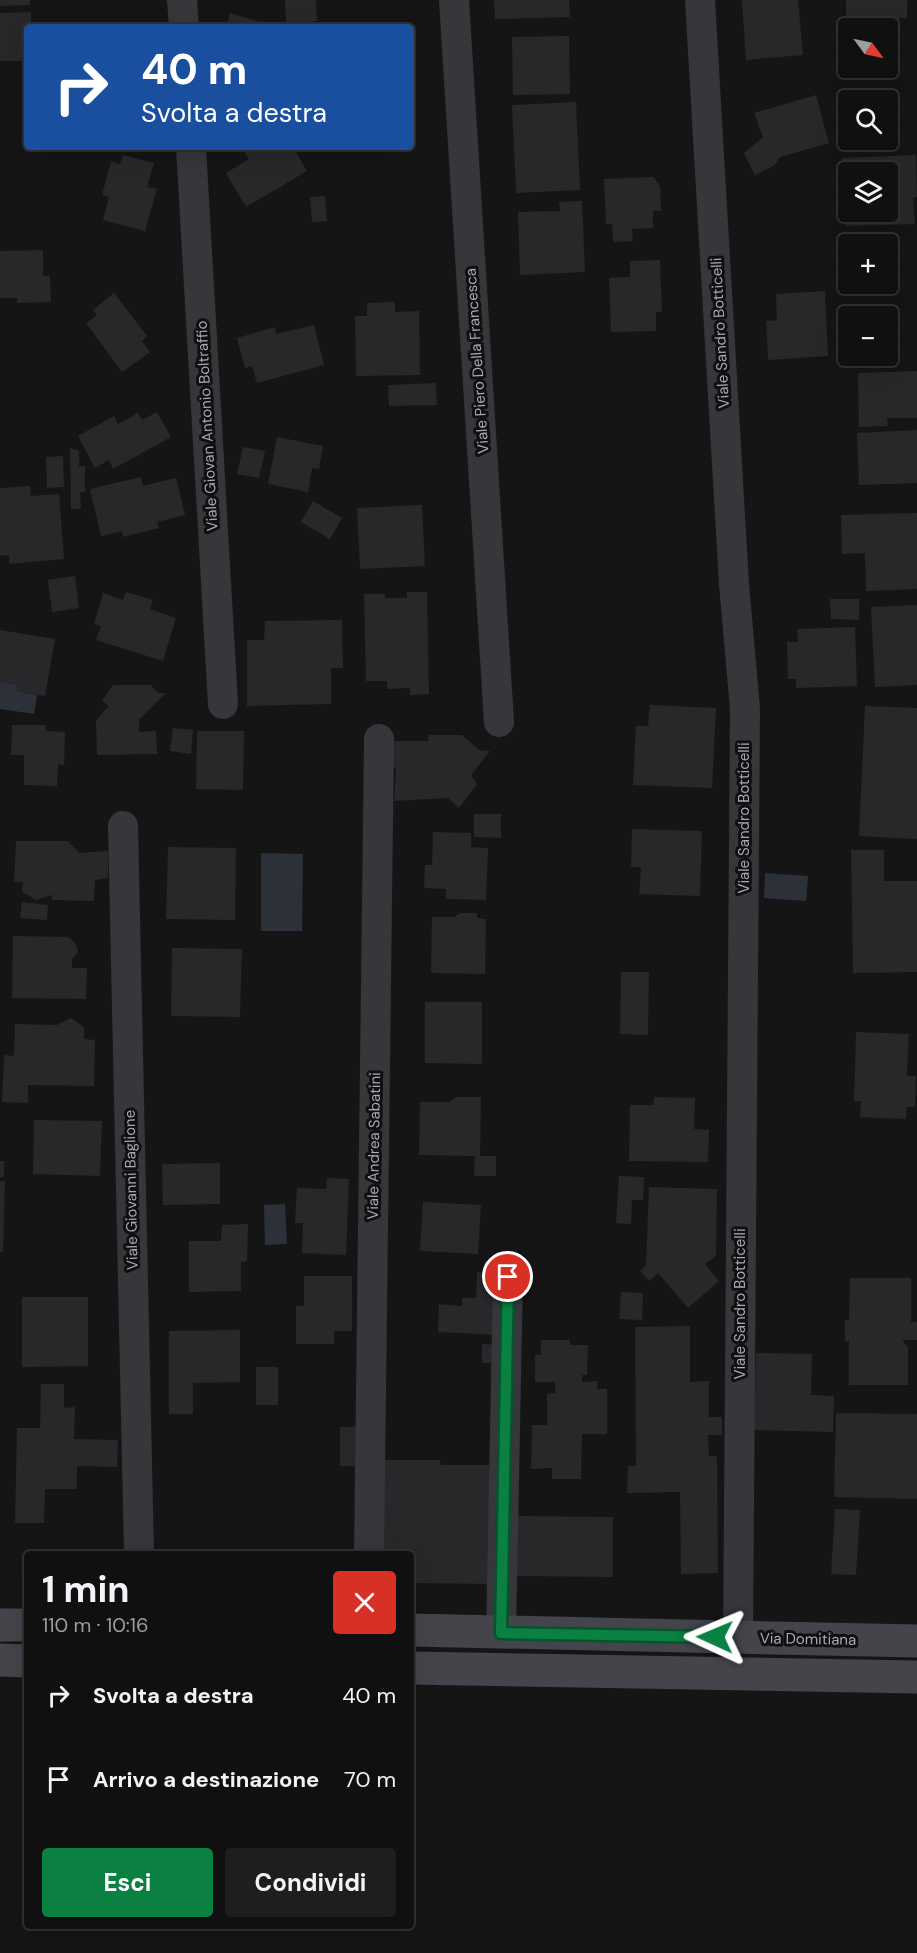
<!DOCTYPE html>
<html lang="it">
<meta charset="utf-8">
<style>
body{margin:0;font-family:"DM Sans",sans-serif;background:#1e1e1e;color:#f1f3f6;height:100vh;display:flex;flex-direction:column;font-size:22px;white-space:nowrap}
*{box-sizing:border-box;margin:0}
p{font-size:20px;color:#9c9d9f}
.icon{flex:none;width:33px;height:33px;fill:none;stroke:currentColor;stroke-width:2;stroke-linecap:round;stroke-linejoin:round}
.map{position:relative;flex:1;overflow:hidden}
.sheet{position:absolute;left:24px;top:1551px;width:390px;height:378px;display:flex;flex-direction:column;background:#101010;border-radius:6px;box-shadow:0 6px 24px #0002,0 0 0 2px #303030}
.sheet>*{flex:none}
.hud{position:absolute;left:24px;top:24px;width:390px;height:126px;border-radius:6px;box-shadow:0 6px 24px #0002,0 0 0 2px #303030;background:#1a4fa0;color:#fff;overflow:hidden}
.needle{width:39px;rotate:123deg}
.tools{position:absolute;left:838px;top:18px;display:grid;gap:12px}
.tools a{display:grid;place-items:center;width:60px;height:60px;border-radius:6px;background:#101010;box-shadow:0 6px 24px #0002,0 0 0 2px #303030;font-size:30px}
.pin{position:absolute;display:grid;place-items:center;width:51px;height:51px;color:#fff;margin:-26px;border:3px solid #fff;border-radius:50%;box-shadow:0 2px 6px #0007}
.me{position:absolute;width:66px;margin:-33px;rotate:271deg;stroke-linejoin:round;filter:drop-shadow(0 0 4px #0008)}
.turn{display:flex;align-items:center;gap:21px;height:126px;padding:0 18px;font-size:27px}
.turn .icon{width:78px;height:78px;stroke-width:2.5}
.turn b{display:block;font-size:42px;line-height:51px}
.round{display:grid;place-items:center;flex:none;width:63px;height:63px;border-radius:6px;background:#1e1e1e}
.headline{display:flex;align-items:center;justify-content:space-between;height:102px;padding:0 18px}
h1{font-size:36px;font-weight:700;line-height:45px}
.action{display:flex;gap:12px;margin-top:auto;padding:12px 18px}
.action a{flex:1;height:69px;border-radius:6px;background:#0b8043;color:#fff;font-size:24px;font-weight:700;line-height:69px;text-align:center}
.action a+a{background:#1e1e1e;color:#f1f3f6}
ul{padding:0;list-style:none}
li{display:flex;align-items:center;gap:18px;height:84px;padding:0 18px}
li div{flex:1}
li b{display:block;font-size:22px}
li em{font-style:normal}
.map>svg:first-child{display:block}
.water{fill:#2c3139}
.building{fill:#28282a;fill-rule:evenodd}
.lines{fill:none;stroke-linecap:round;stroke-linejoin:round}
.street{stroke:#36363b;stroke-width:30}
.secondary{stroke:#44454b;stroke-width:33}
.route-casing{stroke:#07532c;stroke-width:15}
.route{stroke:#0b8043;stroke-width:10}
.labels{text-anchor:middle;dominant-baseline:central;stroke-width:6;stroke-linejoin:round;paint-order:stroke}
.street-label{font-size:15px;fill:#a8a9b6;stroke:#101011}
</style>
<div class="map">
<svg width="917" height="1953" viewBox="0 0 917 1953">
<rect width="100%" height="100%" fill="#151516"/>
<path class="water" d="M0,682L18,685L17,691L37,695L34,714L0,709Z
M261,853L303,854L302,931H261Z
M765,873L808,876L806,901L764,898Z
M285,1204L287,1244L265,1245L264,1205Z"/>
<path class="building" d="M0,0H30V5L0,6Z
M285,0H316L317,21L286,23Z
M494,0H569L570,17L495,19Z
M742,0H798L803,55L746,60Z
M846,0H907V18L879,19V28L846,29Z
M31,12V27H27V61H0V13Z
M230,13L273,26V27H226Z
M569,36L570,94L513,95L512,37Z
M816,95L829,143L780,157L775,165L755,175L744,153L763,137L754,113Z
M576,102L580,190L516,193L512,105Z
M251,147H293L307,171L246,207L226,173L249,159L244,151Z
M123,155L154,163L147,187L157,189L145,231L103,220L109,197L102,195L111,161L120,164Z
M916,155L917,197L913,198L915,224L845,226L842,158ZM849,172H888V212H849Z
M653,177L660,186L661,211H653V228L632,229L633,241L613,242L612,224H606L604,179Z
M325,196L327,221L312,222L310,197Z
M582,201L585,272L520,275L518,212L560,211L559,202Z
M43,250V276H50L51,302L17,303V298H0V251Z
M660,260L662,312H656V331L611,332L609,278L630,277V261Z
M825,291L828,356L768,360L766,321L777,320L776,294Z
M114,293L147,336L142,341L150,352L122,372L86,323L97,315L93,310Z
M395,302V312L419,311L420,375L356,376L355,316H367V303Z
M314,325L324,365L257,383L252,366L245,368L237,338L275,327L276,334Z
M917,371V418H887L888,426L859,427L858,373Z
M436,383L437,405L389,406L388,385Z
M157,412L171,437L113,469L109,460L95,468L78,436L114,416L118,424L138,413L142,420Z
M917,430V483L859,485L857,433Z
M277,437L323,446L319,469L312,468L308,492L268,484Z
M243,447L265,451L259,478L237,474Z
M70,448L79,451V466H85V492H80L81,509H71Z
M63,456L64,487L47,488L46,457Z
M141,477L143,486L176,478L185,515L157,522L159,528L123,537L122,531L101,536L90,489Z
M30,486L31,496L59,494L64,559L9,564V555L0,556V488Z
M313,501L342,518L330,539L301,522Z
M422,505L425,566L360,569L357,508Z
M917,513V589L866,591L865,553L842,554L841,515Z
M75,576L79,608L52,612L48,580Z
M126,592L153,600L150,609L176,618L163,661L96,640L101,626L94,624L103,593L123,600Z
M407,592H427L429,694L410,695V688L387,689V681H366L364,594H385V598H407Z
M830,599H859V620L831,619Z
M917,605V685L875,687L871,607Z
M342,620L343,668H331V704L247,706V640H264L265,621Z
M855,627L857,686L796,688V679H788L787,642H798L797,629Z
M0,630L55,639L45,696L16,691L18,685L0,682Z
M113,685H151L158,693H166L139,720V732L156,731L157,754L97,755L96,720L109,706L102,701Z
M650,705L716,708L712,788L633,785L636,726H648Z
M865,706L917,708V839L859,836Z
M12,725H46V731L65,732L64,765L58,764L57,786L24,785V755H11Z
M173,728L193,730L191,754L170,751Z
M197,731H244L243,790L196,789Z
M429,735H462L479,750L490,751L471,775L477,784L459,808L448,798L394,801L396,768L387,767L390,741H428Z
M474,814H501V838L474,837Z
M632,829L702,831L700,896L639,894L641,867H631Z
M433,832L471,833V847L488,848L486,900L446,899V889L424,888L425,865H432Z
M16,841H68L79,853L108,851V878L95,880L94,901L53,900L51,895L36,900L22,892L23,882H14Z
M168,847L236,848L235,920L166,919Z
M851,850H884V881H917V972L853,973Z
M22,902L48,905L47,920L20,918Z
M460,913H477V918L486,919L485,974L431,973L432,917H454Z
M13,936L68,937L76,944L78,952L72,959V968H87L86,999L12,998Z
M172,948L242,949L240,1017L171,1016Z
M621,972H649L648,1035L620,1034Z
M425,1002H482V1064L425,1063Z
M71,1018L84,1027V1039L95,1040L94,1086L28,1085V1103L2,1102L4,1055L14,1056L15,1024L57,1025Z
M856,1032L909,1034L907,1076H916L915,1107H907L906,1119L860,1117L861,1101H854Z
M456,1097H481L480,1156H496V1176H474L475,1156L419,1155L420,1102H450Z
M654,1097L695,1098L694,1129L709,1130L708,1162L629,1161L630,1105H654Z
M34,1120L102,1121L100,1176L33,1174Z
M0,1161H4V1177H0Z
M220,1163V1204L163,1205L162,1164Z
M619,1176L644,1177L643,1200H632L631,1224L616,1223Z
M327,1178L349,1179L346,1255L302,1253L303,1223H295L297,1188L326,1189Z
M0,1181H5L3,1252H0Z
M649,1187L717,1189L716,1256L705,1264L719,1281L688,1308L658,1273L649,1281L640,1271L646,1265Z
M423,1202L481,1205L478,1254L420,1251Z
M248,1224L247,1261L241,1262V1291L189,1292V1241H221L222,1225Z
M484,1261L502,1262L499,1335L438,1332L439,1304L462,1306V1298H476L477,1272L484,1273Z
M304,1276H352V1331H334V1344H296V1306H304Z
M850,1278H911V1322H917V1340H902L908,1347V1385H849V1341H845V1320H849Z
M621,1292L643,1293L642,1320L619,1319Z
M22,1297H88V1366L22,1367Z
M690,1326V1382L709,1381V1417H722V1435H708L709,1456H717L718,1573L681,1574L680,1492L627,1493L628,1466H636L635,1327Z
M240,1330V1382L193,1383V1414H169V1331Z
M541,1340H570V1345H588L587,1375H582V1382L597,1381V1389H607V1434H582L581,1479H552V1468L531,1469L532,1425H547V1394L555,1393V1382H535V1355H541Z
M482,1344L497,1345L496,1363H482Z
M756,1353L812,1354L811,1395L834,1396L833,1432L754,1430Z
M256,1367H278V1405H256Z
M41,1384H64V1408L75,1407L74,1439L118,1440L117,1467L77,1466V1489H45L44,1523H15L17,1428H40Z
M836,1413L917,1414V1499L834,1497Z
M340,1427H357L358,1466H340Z
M383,1460H439L441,1465H493L492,1584L411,1583V1554H382Z
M835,1509L860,1510L856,1575L831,1574Z
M516,1516L613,1517V1577L515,1576Z"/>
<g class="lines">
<path class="street" d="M182,0L184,27
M454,0L499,722
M700,0L734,584L745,709L738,1638
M191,147L223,704
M123,826L139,1554
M369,1554L379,739
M501,1633L508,1277"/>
<path class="secondary" d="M0,1625H27
M411,1630L917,1641
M0,1660L27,1661
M411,1668L917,1677"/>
</g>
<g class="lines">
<defs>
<path id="route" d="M508,1277L501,1633L715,1637"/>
</defs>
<use href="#route" class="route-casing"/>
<use href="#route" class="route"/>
</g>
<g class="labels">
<g class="street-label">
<text transform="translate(720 333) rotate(-93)">Viale Sandro Botticelli</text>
<text transform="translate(477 361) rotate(-94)">Viale Piero Della Francesca</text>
<text transform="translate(207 426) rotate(-93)">Viale Giovan Antonio Boltraffio</text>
<text transform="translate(744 818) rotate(-90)">Viale Sandro Botticelli</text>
<text transform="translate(374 1146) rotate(-89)">Viale Andrea Sabatini</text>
<text transform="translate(131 1190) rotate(-91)">Viale Giovanni Baglione</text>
<text transform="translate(740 1304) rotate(-90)">Viale Sandro Botticelli</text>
<text transform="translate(808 1639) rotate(1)">Via Domitiana</text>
</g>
</g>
</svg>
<div class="tools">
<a><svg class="needle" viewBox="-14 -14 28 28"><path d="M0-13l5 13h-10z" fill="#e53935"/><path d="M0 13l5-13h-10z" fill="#9c9d9f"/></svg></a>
<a><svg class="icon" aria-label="search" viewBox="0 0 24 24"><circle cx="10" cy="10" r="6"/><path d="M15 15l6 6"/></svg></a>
<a><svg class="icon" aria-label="layers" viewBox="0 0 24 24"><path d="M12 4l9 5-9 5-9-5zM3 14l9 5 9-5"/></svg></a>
<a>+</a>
<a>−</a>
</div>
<div class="pin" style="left:508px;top:1277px;background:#d93025"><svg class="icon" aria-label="arrive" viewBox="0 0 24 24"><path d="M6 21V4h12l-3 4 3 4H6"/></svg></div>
<svg class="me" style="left:715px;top:1637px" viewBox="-20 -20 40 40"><path d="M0-17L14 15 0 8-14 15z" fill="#0b8043" stroke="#fff" stroke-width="4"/></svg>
<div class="hud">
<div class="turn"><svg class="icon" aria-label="right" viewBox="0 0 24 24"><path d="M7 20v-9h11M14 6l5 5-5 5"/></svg><div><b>40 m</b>Svolta a destra</div></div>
</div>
<section class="sheet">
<div class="headline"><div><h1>1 min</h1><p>110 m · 10:16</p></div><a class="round" style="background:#d93025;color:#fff"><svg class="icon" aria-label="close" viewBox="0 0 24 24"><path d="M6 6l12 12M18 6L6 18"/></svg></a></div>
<ul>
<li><svg class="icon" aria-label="right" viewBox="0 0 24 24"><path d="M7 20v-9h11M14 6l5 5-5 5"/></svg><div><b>Svolta a destra</b></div><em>40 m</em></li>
<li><svg class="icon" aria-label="arrive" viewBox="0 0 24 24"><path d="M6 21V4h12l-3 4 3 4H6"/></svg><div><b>Arrivo a destinazione</b></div><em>70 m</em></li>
</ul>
<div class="action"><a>Esci</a><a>Condividi</a></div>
</section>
</div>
